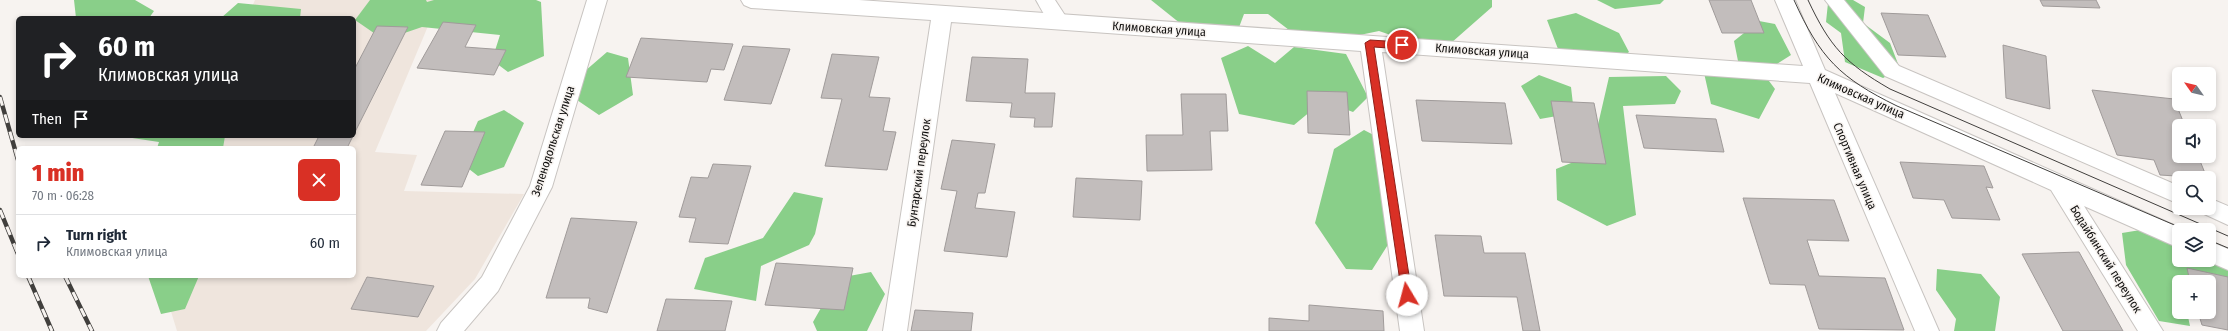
<!DOCTYPE html>
<meta charset="utf-8">
<style>
body{margin:0;font-family:"Fira Sans Condensed",sans-serif;background:#f6f6f7;color:#1f2937;height:100vh;display:flex;flex-direction:column;font-size:15px;white-space:nowrap}
*{box-sizing:border-box;margin:0}
p{font-size:13px;color:#747a83}
.icon{flex:none;width:22px;height:22px;fill:none;stroke:currentColor;stroke-width:2;stroke-linecap:round;stroke-linejoin:round}
.map{position:relative;flex:1;overflow:hidden}
.panel{position:absolute;left:16px;top:146px;width:340px;height:132px;display:flex;flex-direction:column;background:#fff;border-radius:6px;box-shadow:0 2px 6px #0003}
.panel>*{flex:none}
.hud{position:absolute;left:16px;top:16px;width:340px;height:122px;border-radius:6px;box-shadow:0 2px 6px #0003;background:#202124;color:#fff;overflow:hidden}
.needle{width:26px;rotate:304deg}
.controls{position:absolute;left:2172px;top:67px;display:grid;gap:8px}
.controls a{display:grid;place-items:center;width:44px;height:44px;border-radius:6px;background:#fff;box-shadow:0 2px 6px #0003;font-size:20px}
.pin{position:absolute;display:grid;place-items:center;width:34px;height:34px;color:#fff;margin:-17px;border:2px solid #fff;border-radius:50%;box-shadow:0 1px 4px #0007}
.me{position:absolute;width:44px;margin:-22px;rotate:352deg;stroke-linejoin:round;filter:drop-shadow(0 0 3px #0008)}
.turn{display:flex;align-items:center;gap:14px;height:84px;padding:0 16px;font-size:18px}
.turn .icon{width:52px;height:52px;stroke-width:2.5}
.turn b{display:block;font-size:28px;line-height:34px}
.then{display:flex;align-items:center;height:38px;padding:0 16px;background:#0003;gap:8px;font-size:15px}
.round{display:grid;place-items:center;flex:none;width:42px;height:42px;border-radius:6px;background:#f6f6f7}
.head{display:flex;align-items:center;justify-content:space-between;height:68px;padding:0 16px}
h1{font-size:24px;font-weight:800;line-height:30px;color:#d93025}
ul{padding:0;list-style:none}
li{display:flex;align-items:center;gap:12px;height:56px;padding:0 16px;border-top:1px solid #e0e1e3}
li div{flex:1}
li b{display:block;font-size:15px}
li em{font-style:normal}
.map>svg:first-child{display:block}
.built{fill:#efe5dd}
.forest{fill:#89cf89}
.building{fill:#c2bdbc;stroke:#a09b9a}
.lines{fill:none;stroke-linecap:round;stroke-linejoin:round}
.service-casing{stroke:#c8c4c1;stroke-width:2}
.minor-casing{stroke:#c8c4c1;stroke-width:2}
.service{fill:#fff;fill-rule:evenodd}
.minor{fill:#fff;fill-rule:evenodd}
.tram{stroke:#413f3d;stroke-width:1}
.rail-casing{stroke:#413f3d;stroke-width:4.5}
.rail{stroke:#f7f3f0;stroke-width:3;stroke-dasharray:9;stroke-linecap:butt}
.route{fill:#d93025;stroke:#8d1f18}
.labels{text-anchor:middle;dominant-baseline:central;stroke-width:3;stroke-linejoin:round;paint-order:stroke}
.street-label{font-size:12px;fill:#0e0d0c;stroke:#f7f3f0}
</style>
<div class="map">
<svg width="2228" height="331" viewBox="0 0 2228 331">
<rect width="100%" height="100%" fill="#f7f3f0"/>
<path class="built" d="M255,0H439L375,152L417,155L404,191L524,194L475,279L426,331H177L160,276H354V148H187L193,136H354V18H247Z"/>
<path class="forest" d="M74,0H135L154,11L149,18H76Z
M370,0H426L427,2L434,0H536L541,2L544,56L508,72L492,60L500,35L422,27L384,40L355,20Z
M1151,0H1492V7L1451,43L1402,39L1379,31L1350,37L1293,33L1268,14H1244L1238,30L1186,28Z
M1597,0H1664L1660,4L1615,9Z
M1834,0H1853L1865,7L1863,23L1890,43L1900,69L1883,78L1845,62L1841,33L1826,22L1828,3Z
M238,3L301,9L300,18H221Z
M1576,13L1619,33L1629,52L1613,64L1558,49L1547,20Z
M1759,21L1775,24L1791,55L1763,73L1775,89L1759,119L1711,104L1702,64L1738,61L1734,41Z
M1248,46L1275,63L1294,47L1346,54L1368,97L1353,112L1323,101L1294,125L1239,114L1221,58Z
M607,52L628,58L633,95L599,115L577,100L585,71Z
M1539,75L1571,87L1574,113L1540,119L1521,86Z
M1666,76L1681,91L1675,104L1623,106L1636,215L1607,226L1557,200L1556,169L1591,155L1609,77Z
M504,110L524,123L504,167L478,176L460,162L478,121Z
M1364,130L1389,143L1401,224L1372,270L1346,269L1315,223L1334,149Z
M119,136H225L223,148H157L159,142Z
M794,192L823,198L815,234L809,245L761,266L756,301L694,289L705,258L763,238Z
M2165,226L2179,232V260H2209L2228,255V288L2209,282H2179V312H2187L2190,326L2159,321L2126,265L2122,233Z
M1937,269L1981,274L2000,297L1995,331H1954L1956,319L1936,290Z
M871,272L885,294L867,331H817L813,322L838,278Z
M148,276H199L185,309L161,314Z"/>
<path class="building" d="M1709,0H1751L1764,33H1722Z
M2040,0H2096L2100,8L2043,6Z
M1881,13L1928,15L1946,57L1898,55Z
M443,22L476,25L465,47L506,50L494,75L417,68Z
M377,26L408,27L354,134V70Z
M641,38L733,44L724,70L711,69L707,82L626,77Z
M2003,45L2046,56L2050,109L2006,98Z
M743,46L790,49L771,104L724,100Z
M832,54L879,57L869,97L890,98L883,131L896,132L887,170L825,166L842,99L821,98Z
M972,57L1028,59L1025,93H1055L1052,127H1034L1035,118L1010,117L1012,103L966,101Z
M2092,90L2174,99L2185,126H2179V156H2198L2207,178L2160,175L2154,160L2117,155Z
M1307,91L1347,92L1350,135L1308,133Z
M1181,94H1226L1228,131H1210L1212,170L1147,171L1146,135H1183Z
M1416,100L1505,103L1512,144L1422,141Z
M1551,101L1594,103L1606,164L1562,162Z
M1636,115L1716,119L1724,152L1644,148Z
M445,131L485,132L462,187L421,185Z
M319,136H353L347,148H313Z
M952,140L995,144L985,193H978L975,208L1015,212L1007,257L944,251L957,191L941,189Z
M1900,162L1984,166L1993,188L1986,187L2000,220L1952,218L1944,200L1913,198Z
M713,164L751,166L728,244L689,242L696,218L679,217L691,177L708,178Z
M1076,178L1142,181L1140,220L1073,217Z
M1743,198L1834,200L1849,241L1807,240L1819,276L1885,278L1904,330L1819,329L1805,285L1770,284Z
M571,218L637,222L607,313L588,308L590,298H546Z
M1435,235L1481,236L1484,253H1525L1540,331H1523L1517,297L1444,296Z
M2079,252L2123,331H2063L2022,254Z
M776,263L853,268L844,310L765,305Z
M2187,268L2228,277V330L2202,325L2198,312H2209V282H2190Z
M367,277L434,286L418,317L351,309Z
M666,299L732,301L725,331H657Z
M1309,305L1383,311L1384,331H1269V318L1309,321Z
M915,310L973,313L971,331H911Z"/>
<g class="lines">
<defs>
<path id="service" d="M1036,0H1055L1070,23L1068,28C1052,33 1043,12 1036,0Z
M1825,0H1844L1899,66L2179,186V204L1885,76Z
M2209,198L2228,206V225L2202,213L2199,208H2209Z"/>
<path id="minor" d="M587,0H607L552,187L498,291L464,331H437L441,323L482,277L530,186Z
M741,0H859L1803,66L1775,0H1795L1825,70L2185,230H2179V248L2084,206L2163,331H2138L2051,190L1835,93L1939,331H1915L1810,83L1382,52L1424,331H1400L1361,51L951,22L907,331H883L931,20L751,8L744,5Z
M2209,241L2228,249V270L2205,260H2209Z"/>
</defs>
<use href="#service" class="service-casing"/>
<use href="#minor" class="minor-casing"/>
<use href="#service" class="service"/>
<use href="#minor" class="minor"/>
<path class="tram" d="M1794,0C1820,58 1840,78 1897,106L2186,230
M1808,0C1830,47 1845,63 1890,89L2228,236
M2209,240L2228,248"/>
<defs>
<path id="rail" d="M0,97L18,160
M0,210L18,254
M28,276L52,331
M65,276L92,331"/>
</defs>
<use href="#rail" class="rail-casing"/>
<use href="#rail" class="rail"/>
</g>
<path class="route" d="M1370,40L1402,42L1406,45L1402,49L1374,47L1412,295L1407,299L1402,295L1365,43Z"/>
<g class="labels">
<g class="street-label">
<text transform="translate(1159 29) rotate(4)">Климовская улица</text>
<text transform="translate(1482 51) rotate(4)">Климовская улица</text>
<text transform="translate(1861 96) rotate(24)">Климовская улица</text>
<text transform="translate(553 141) rotate(-72)">Зеленодольская улица</text>
<text transform="translate(1855 166) rotate(67)">Спортивная улица</text>
<text transform="translate(919 173) rotate(-82)">Бунтарский переулок</text>
<text transform="translate(2106 259) rotate(58)">Бодайбинский переулок</text>
</g>
</g>
</svg>
<div class="controls">
<a><svg class="needle" viewBox="-14 -14 28 28"><path d="M0-13l5 13h-10z" fill="#e53935"/><path d="M0 13l5-13h-10z" fill="#747a83"/></svg></a>
<a><svg class="icon" aria-label="sound" viewBox="0 0 24 24"><path d="M4 9h4l5-4v14l-5-4H4zM17 9q2 3 0 6"/></svg></a>
<a><svg class="icon" aria-label="search" viewBox="0 0 24 24"><circle cx="10" cy="10" r="6"/><path d="M15 15l6 6"/></svg></a>
<a><svg class="icon" aria-label="layers" viewBox="0 0 24 24"><path d="M12 4l9 5-9 5-9-5zM3 14l9 5 9-5"/></svg></a>
<a>+</a>
</div>
<div class="pin" style="left:1402px;top:45px;background:#d93025"><svg class="icon" aria-label="arrive" viewBox="0 0 24 24"><path d="M6 21V4h12l-3 4 3 4H6"/></svg></div>
<svg class="me" style="left:1407px;top:295px" viewBox="-20 -20 40 40"><circle r="19" fill="#fff"/><path d="M0-13L10 11 0 6-10 11z" fill="#d93025"/></svg>
<div class="hud">
<div class="turn"><svg class="icon" aria-label="right" viewBox="0 0 24 24"><path d="M7 20v-9h11M14 6l5 5-5 5"/></svg><div><b>60 m</b>Климовская улица</div></div>
<div class="then">Then<svg class="icon" aria-label="arrive" viewBox="0 0 24 24"><path d="M6 21V4h12l-3 4 3 4H6"/></svg></div>
</div>
<section class="panel">
<div class="head"><div><h1>1 min</h1><p>70 m · 06:28</p></div><a class="round" style="background:#d93025;color:#fff"><svg class="icon" aria-label="close" viewBox="0 0 24 24"><path d="M6 6l12 12M18 6L6 18"/></svg></a></div>
<ul>
<li><svg class="icon" aria-label="right" viewBox="0 0 24 24"><path d="M7 20v-9h11M14 6l5 5-5 5"/></svg><div><b>Turn right</b><p>Климовская улица</p></div><em>60 m</em></li>
</ul>
</section>
</div>
